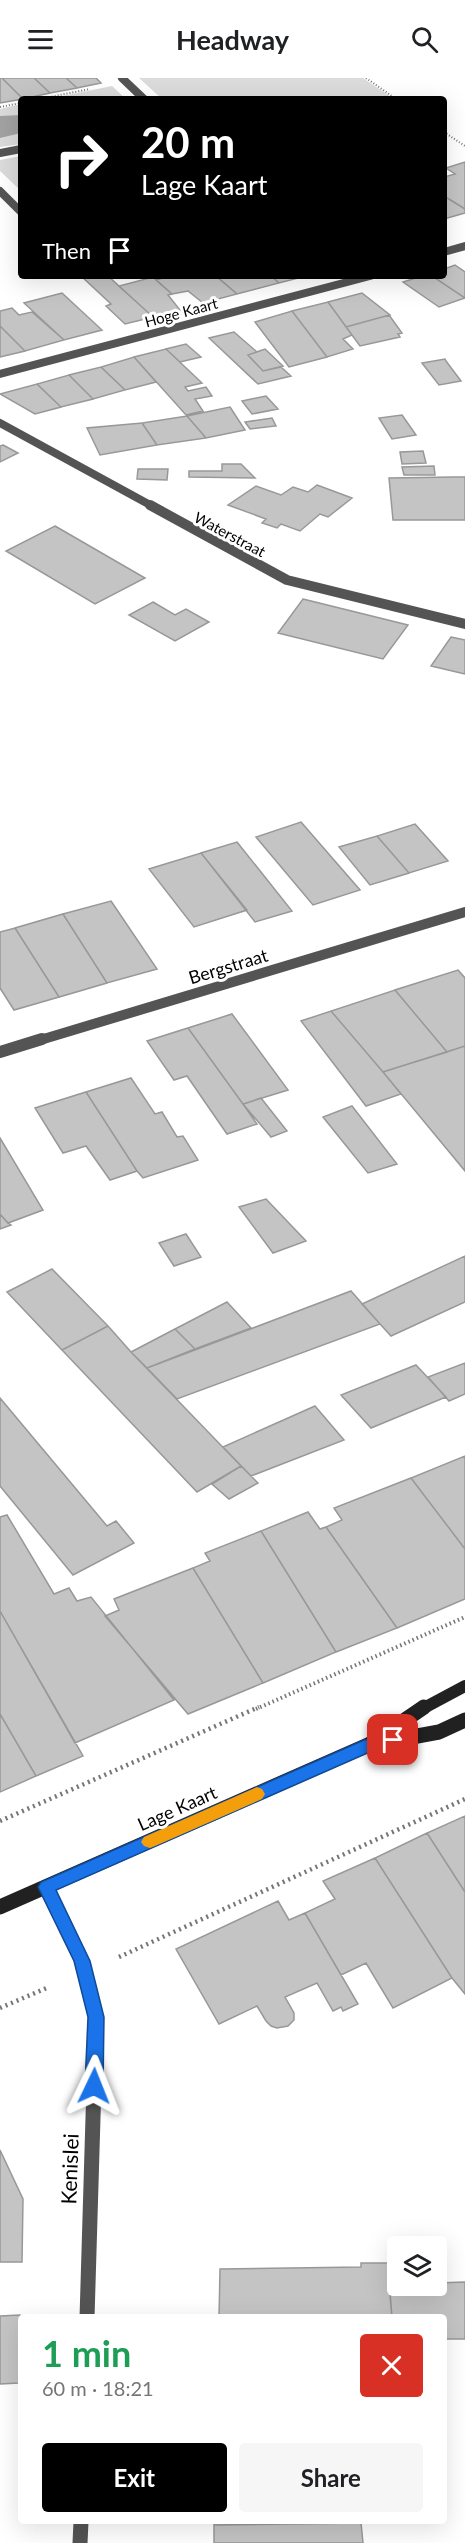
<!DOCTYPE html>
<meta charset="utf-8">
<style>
body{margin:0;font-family:Lato,sans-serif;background:#f6f6f6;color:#202124;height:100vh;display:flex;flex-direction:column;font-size:22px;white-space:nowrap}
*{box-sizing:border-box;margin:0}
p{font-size:20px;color:#757577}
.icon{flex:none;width:33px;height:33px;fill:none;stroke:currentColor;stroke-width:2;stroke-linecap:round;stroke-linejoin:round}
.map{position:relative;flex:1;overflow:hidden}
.sheet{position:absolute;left:18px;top:2236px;width:429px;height:210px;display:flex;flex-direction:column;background:#fff;border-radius:6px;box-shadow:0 6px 24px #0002}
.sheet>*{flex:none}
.top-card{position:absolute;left:18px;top:18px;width:429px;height:183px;border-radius:6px;box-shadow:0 6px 24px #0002;background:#000;color:#fff;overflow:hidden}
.tools{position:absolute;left:387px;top:2158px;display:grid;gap:12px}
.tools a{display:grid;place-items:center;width:60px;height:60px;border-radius:6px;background:#fff;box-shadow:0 6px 24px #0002;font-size:30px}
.pin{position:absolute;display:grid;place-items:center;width:51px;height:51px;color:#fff;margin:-26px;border-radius:12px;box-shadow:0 3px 9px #0006}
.me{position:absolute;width:66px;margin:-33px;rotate:2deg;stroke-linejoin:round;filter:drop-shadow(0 0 4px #0008)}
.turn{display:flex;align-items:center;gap:21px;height:126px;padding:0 24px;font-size:27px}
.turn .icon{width:78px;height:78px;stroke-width:2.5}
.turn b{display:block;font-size:42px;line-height:51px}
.then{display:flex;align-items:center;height:57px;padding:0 24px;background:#0003;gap:12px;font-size:22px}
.round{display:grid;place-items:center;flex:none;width:63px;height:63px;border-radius:6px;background:#f6f6f6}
.overview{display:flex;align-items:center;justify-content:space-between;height:102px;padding:0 24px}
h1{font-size:36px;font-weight:700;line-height:45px;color:#1e9e55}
.cta{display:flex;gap:12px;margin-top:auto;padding:12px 24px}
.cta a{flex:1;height:69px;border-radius:6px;background:#000;color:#fff;font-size:24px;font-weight:700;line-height:69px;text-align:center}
.cta a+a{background:#f6f6f6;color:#202124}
header{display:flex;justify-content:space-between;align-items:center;height:78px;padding:0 24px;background:#fff;font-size:27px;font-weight:700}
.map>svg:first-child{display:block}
.green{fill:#dbdbdb}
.water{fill:#a2a2a2}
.building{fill:#c4c4c4;stroke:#989898;stroke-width:1.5}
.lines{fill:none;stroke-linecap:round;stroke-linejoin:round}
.path-far2{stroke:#767676;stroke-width:2;stroke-dasharray:1 2;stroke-linecap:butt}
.path-far1{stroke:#767676;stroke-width:4;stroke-dasharray:1.5 3;stroke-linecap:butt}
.path{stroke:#767676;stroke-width:4.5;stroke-dasharray:2 4;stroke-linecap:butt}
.street-far3{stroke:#545454;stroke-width:8}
.street-far2{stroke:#545454;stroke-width:10}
.street-far1{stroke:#545454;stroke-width:12}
.street{stroke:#545454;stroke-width:15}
.secondary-far1{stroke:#212121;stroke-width:12}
.secondary{stroke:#212121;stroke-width:15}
.route{fill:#1a73e8;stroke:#114b97;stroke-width:1.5}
.slow{fill:#f59e0b}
.labels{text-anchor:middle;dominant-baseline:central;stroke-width:6;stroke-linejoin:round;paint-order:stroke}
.far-street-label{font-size:15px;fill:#000;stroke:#fff}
.street-label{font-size:18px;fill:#000;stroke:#fff}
.near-street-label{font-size:21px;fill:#000;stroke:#fff}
</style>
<header><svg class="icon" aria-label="menu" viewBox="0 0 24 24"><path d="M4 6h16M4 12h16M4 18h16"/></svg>Headway<svg class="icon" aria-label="search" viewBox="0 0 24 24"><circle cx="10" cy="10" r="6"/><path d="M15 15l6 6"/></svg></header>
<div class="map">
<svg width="465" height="2465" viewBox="0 0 465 2465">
<rect width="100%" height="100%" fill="#fff"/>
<path class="green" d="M139,0H363L394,21H162Z
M112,8L126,21H48Z
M21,26V66L0,69V31Z
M21,78V111H19L0,93V82Z"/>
<path class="water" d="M21,37V55L0,60V38Z"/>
<path class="building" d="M0,0H2L23,21L0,25Z
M2,0H34L50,15L23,21Z
M34,0H66L77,10L50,15Z
M66,0H96L101,5L77,10Z
M465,84V131L444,118V99L455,96L446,90Z
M444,118L465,131V135L444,141Z
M455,187L465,194V220L432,198H444V191Z
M81,198H108L153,239L125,246L106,228L111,226Z
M170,198H216L237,216L203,225L188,213L172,216L156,202Z
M216,198H271L279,205L237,216Z
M271,198H306L279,205Z
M422,198H432L465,220L439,229L403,204Z
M153,199L172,216L168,217L180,232L153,239L119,208Z
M62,215L102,252L64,262L24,225Z
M362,215L390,237L346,249L328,224Z
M328,224L352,257L343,261L353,271L327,279L292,233Z
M12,230L19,237L32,234L64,262L25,273L0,248V233Z
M292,233L327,279L289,289L255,244Z
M389,237L402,255L398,256L400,259L360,268L346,249Z
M0,248L25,273L0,279Z
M234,254L257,274L248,277L263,293L281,289L291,298L258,306L209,260Z
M186,266L201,279L180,284L166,271Z
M166,271L202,305L185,309L188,313L206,309L212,318L195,321L203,333L186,337L134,279Z
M265,271L283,288L263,293L248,277Z
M134,279L156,304L125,312L101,289Z
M445,281L446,283L461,303L439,307L422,285Z
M101,289L125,312L93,321L69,297Z
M69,297L93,321L61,329L37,306Z
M37,306L61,329L35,336L0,316Z
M266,318L278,331L252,336L242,323Z
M230,329L245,352L206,360L187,338Z
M402,337L416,357L392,361L379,340Z
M187,338L206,360L157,367L142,345Z
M272,340L276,348L250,351L245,344Z
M142,345L157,367L100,377L87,350Z
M3,367L16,374L18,375L0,384V368Z
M423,373L426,385L402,386L400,374Z
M222,386H241L255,400L189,399V393H222Z
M434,388L435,397H404L402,389Z
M138,391H168L167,402L137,401Z
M454,399H465V442H393L389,400Z
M317,407L352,420L328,439L320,436L300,453L281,446L277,450L262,445L266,441L228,427L256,408L281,417L293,409L308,414Z
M55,448L145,500L95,526L6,473Z
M303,521L408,547L383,581L278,555Z
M153,524L175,537L186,531L209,544L175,563L129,537Z
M451,559L465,562V596L431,588Z
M301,744L360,812L313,827L256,759Z
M415,746L448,783L409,795L377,758Z
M377,758L409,795L370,807L339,769Z
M237,764L292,833L255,844L201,775Z
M201,775L247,832L194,849L149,791Z
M111,823L157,891L107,905L63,836Z
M63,836L107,905L59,919L15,850Z
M15,850L59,919L14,932L0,910V854Z
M458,892L465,900V968L447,974L395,912Z
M395,912L447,974L383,994L331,933Z
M331,933L383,994L401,1016L366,1028L301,943Z
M232,936L288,1012L243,1026L188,950Z
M188,950L243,1026L257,1046L227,1056L187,998L174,1002L147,963Z
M465,968V1093L383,994Z
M131,1000L155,1036L162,1034L177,1059L183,1058L198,1082L143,1100L137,1093L86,1014Z
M86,1014L137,1093L110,1102L86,1068L63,1075L35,1030Z
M261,1020L287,1053L271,1059L243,1026Z
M352,1028L397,1086L368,1095L323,1039Z
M0,1060L43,1132L8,1145L0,1136Z
M266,1121L306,1163L273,1175L239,1129Z
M0,1136L8,1145L11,1147L0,1151Z
M186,1156L201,1179L174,1188L159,1165Z
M465,1178V1224L391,1258L362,1226Z
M52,1191L108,1248L62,1272L7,1214Z
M351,1213L380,1246L177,1321L147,1290Z
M227,1224L251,1250L195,1271L175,1251Z
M108,1248L131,1274L241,1388L197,1414L62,1272Z
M175,1251L195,1271L147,1290L131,1274Z
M465,1285V1316L449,1323L428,1299Z
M416,1287L446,1319L371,1350L341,1317Z
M0,1320L107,1448L116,1443L134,1465L73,1497L0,1408Z
M315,1328L344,1362L251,1398L223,1369Z
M465,1378V1471L411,1400Z
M241,1388L258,1405L229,1421L212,1406Z
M411,1400L465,1471V1521L397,1550L326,1449L342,1442L334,1430Z
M308,1434L320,1451L326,1449L397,1550L336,1574L261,1453Z
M7,1437L54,1516L69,1510L77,1523L91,1519L174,1622L75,1665L0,1533V1439Z
M261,1453L336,1574L263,1605L193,1490L210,1483L205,1475Z
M193,1490L263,1605L188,1636L105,1538L119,1532L114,1521Z
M0,1533L83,1678L36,1698L0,1636Z
M0,1636L36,1698L0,1714Z
M465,1738V1814L427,1755Z
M427,1755L465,1814V1916L452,1900L375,1780Z
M375,1780L452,1900L393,1930L366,1885L341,1897L305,1835L335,1821L323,1803Z
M278,1823L289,1842L305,1835L358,1926L343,1933L341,1929L333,1933L317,1905L285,1919L294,1935V1942L288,1948L277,1950L271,1948L266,1943L257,1928L219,1946L176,1871Z
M0,2072L23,2121L22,2184H0Z
M361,2185H388L392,2240H219L220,2191L361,2189Z
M465,2204V2261H444V2240H392L389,2206H398V2208H436V2205Z
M20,2237L19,2305L0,2306V2238Z
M214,2444H404L214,2447Z
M361,2445L363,2465H214V2447Z"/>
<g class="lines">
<path class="path-far2" d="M366,0L396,21
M40,21L90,11
M0,29L21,25
M444,54L465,68"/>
<path class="path-far1" d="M256,1631L465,1539"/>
<path class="path" d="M0,1743L259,1629
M119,1879L465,1721
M0,1930L49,1909"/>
<path class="street-far3" d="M122,0L144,21
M0,75L21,71
M0,113L21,134
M444,174L465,168
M0,296L370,198
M0,345L152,428"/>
<path class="street-far2" d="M150,427L287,502L465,546
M37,963L465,834"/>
<path class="street-far1" d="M0,974L42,961"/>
<path class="street" d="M46,1809L82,1883L96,1939L87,2240
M80,2465L81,2444"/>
<path class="secondary-far1" d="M422,1631L465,1608"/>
<path class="secondary" d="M374,1666L439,1654L465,1642
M0,1829L370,1666L424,1629"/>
</g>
<path class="route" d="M393,1656L398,1658L401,1662L398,1667L372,1673L56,1812L90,1883L104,1939L103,2008L100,2014L94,2016L88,2014L85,2008L88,1939L74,1883L38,1809L41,1804L364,1662Z"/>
<path class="slow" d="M257,1709L262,1711L265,1716L262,1721L155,1768L150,1770L144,1768L141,1764L144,1759Z"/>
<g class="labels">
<g class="far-street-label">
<text transform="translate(181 234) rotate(-15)">Hoge Kaart</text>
<text transform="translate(230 456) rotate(28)">Waterstraat</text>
</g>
<g class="street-label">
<text transform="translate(228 888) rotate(-17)">Bergstraat</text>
<text transform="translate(177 1730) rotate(-24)">Lage Kaart</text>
</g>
<g class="near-street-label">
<text transform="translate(69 2091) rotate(-88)">Kenislei</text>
</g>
</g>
</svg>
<div class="tools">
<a><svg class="icon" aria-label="layers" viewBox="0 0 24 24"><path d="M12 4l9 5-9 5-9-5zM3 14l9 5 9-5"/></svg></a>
</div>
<div class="pin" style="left:393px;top:1662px;background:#d93025"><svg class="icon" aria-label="arrive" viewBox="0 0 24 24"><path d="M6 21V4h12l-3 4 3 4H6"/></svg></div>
<svg class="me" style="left:94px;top:2008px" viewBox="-20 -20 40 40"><path d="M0-17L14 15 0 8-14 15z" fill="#1a73e8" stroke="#fff" stroke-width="4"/></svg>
<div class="top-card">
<div class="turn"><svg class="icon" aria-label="right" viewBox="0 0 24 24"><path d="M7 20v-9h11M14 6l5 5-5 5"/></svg><div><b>20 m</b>Lage Kaart</div></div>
<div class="then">Then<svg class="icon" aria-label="arrive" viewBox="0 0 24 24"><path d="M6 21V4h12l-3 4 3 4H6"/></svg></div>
</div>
<section class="sheet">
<div class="overview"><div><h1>1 min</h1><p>60 m · 18:21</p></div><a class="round" style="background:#d93025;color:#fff"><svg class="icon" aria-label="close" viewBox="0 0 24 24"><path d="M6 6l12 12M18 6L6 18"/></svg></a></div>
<div class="cta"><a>Exit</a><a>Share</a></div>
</section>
</div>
